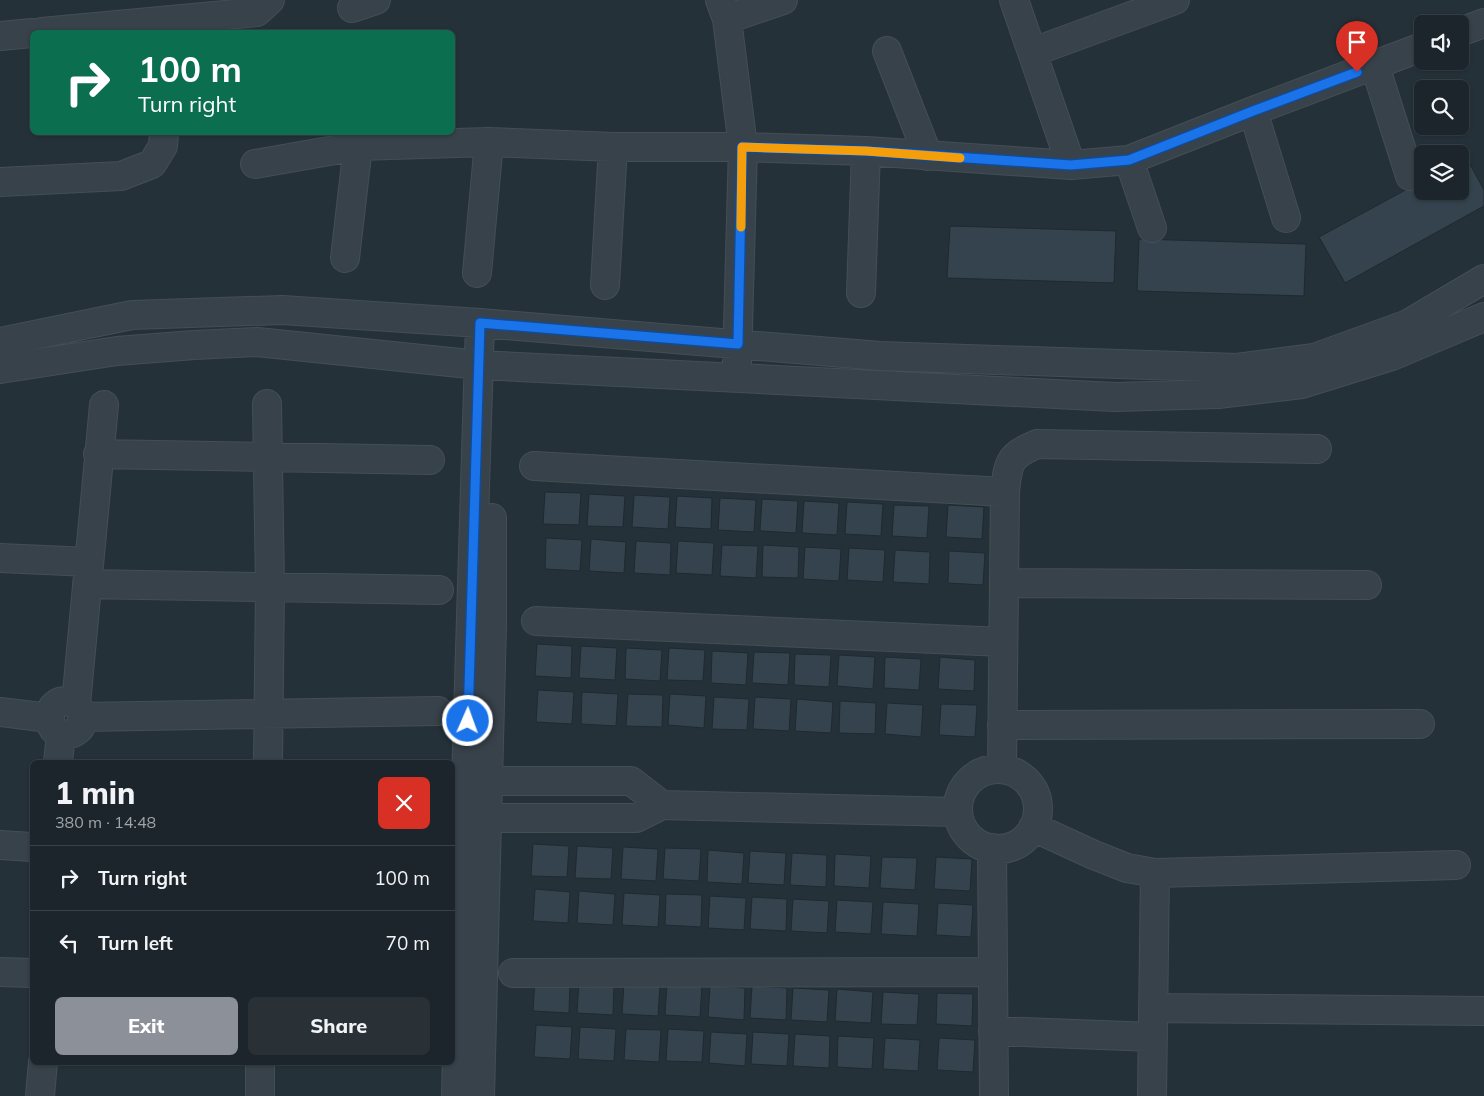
<!DOCTYPE html>
<meta charset="utf-8">
<style>
body{margin:0;font-family:Mulish,sans-serif;background:#293137;color:#f1f3f6;height:100vh;display:flex;flex-direction:column;font-size:19px;white-space:nowrap}
*{box-sizing:border-box;margin:0}
p{font-size:16px;color:#a0a5a9}
.icon{flex:none;width:28px;height:28px;fill:none;stroke:currentColor;stroke-width:2;stroke-linecap:round;stroke-linejoin:round}
.map{position:relative;flex:1;overflow:hidden}
.side{position:absolute;left:30px;top:760px;width:425px;height:305px;display:flex;flex-direction:column;background:#1c252b;border-radius:8px;box-shadow:0 1px 4px #0004,0 0 0 1px #3a4247}
.side>*{flex:none}
.top-card{position:absolute;left:30px;top:30px;width:425px;height:105px;border-radius:8px;box-shadow:0 1px 4px #0004,0 0 0 1px #3a4247;background:#0b6e4f;color:#fff;overflow:hidden}
.fabs{position:absolute;left:1414px;top:15px;display:grid;gap:10px}
.fabs a{display:grid;place-items:center;width:55px;height:55px;border-radius:8px;background:#1c252b;box-shadow:0 1px 4px #0004,0 0 0 1px #3a4247;font-size:25px}
.pin{position:absolute;display:grid;place-items:center;width:42px;height:42px;color:#fff;margin:-51px -21px;border-radius:50% 50% 50% 0;rotate:-45deg;box-shadow:0 0 5px #0007}
.pin .icon{rotate:45deg}
.me{position:absolute;width:55px;margin:-28px;rotate:2deg;stroke-linejoin:round;filter:drop-shadow(0 0 4px #0008)}
.turn{display:flex;align-items:center;gap:18px;height:105px;padding:0 25px;font-size:22px}
.turn .icon{width:65px;height:65px;stroke-width:2.5}
.turn b{display:block;font-size:35px;line-height:42px}
.round{display:grid;place-items:center;flex:none;width:52px;height:52px;border-radius:8px;background:#293137}
.headline{display:flex;align-items:center;justify-content:space-between;height:85px;padding:0 25px}
h1{font-size:30px;font-weight:800;line-height:38px}
.button{display:flex;gap:10px;margin-top:auto;padding:10px 25px}
.button a{flex:1;height:58px;border-radius:8px;background:#8c9099;color:#fff;font-size:20px;font-weight:800;line-height:58px;text-align:center}
.button a+a{background:#293137;color:#f1f3f6}
ul{padding:0;list-style:none}
li{display:flex;align-items:center;gap:15px;height:65px;padding:0 25px;border-top:1px solid #3a4247}
li div{flex:1}
li b{display:block;font-size:19px}
li em{font-style:normal}
.map>svg:first-child{display:block}
.building{fill:#34434d;stroke:#1f2930}
.lines{fill:none;stroke-linecap:round;stroke-linejoin:round}
.minor-casing{stroke:#444e55;stroke-width:30}
.minor{stroke:#38424a;stroke-width:28}
.route-casing{stroke:#114b97;stroke-width:12}
.route{stroke:#1a73e8;stroke-width:9}
.slow{stroke:#f59e0b;stroke-width:9}
</style>
<div class="map">
<svg width="1484" height="1096" viewBox="0 0 1484 1096">
<rect width="100%" height="100%" fill="#253139"/>
<path class="building" d="M1466,157L1484,190V206L1345,283L1319,237L1422,181V191H1460V160Z
M950,226L1116,231L1114,283L947,278Z
M1139,239L1306,244L1304,296L1137,291Z
M545,492L581,493L579,525L543,524Z
M589,494L625,496L623,527L587,526Z
M634,495L670,497L668,529L632,527Z
M677,496L712,498L711,529L675,527Z
M720,498L756,500L754,532L718,530Z
M762,499L798,501L796,533L760,531Z
M804,501L839,503L837,535L802,533Z
M847,502L883,504L881,536L845,534Z
M894,505L929,506L927,538L892,536Z
M948,505L984,507L982,539L946,537Z
M546,538L582,540L580,571L545,569Z
M591,539L626,542L624,573L589,571Z
M636,541L671,543L670,575L634,573Z
M678,541L714,543L712,575L676,573Z
M722,545L758,546L756,578L720,576Z
M763,545L799,547L798,578L762,577Z
M805,547L841,549L839,581L803,579Z
M849,548L885,550L883,582L847,580Z
M895,550L930,552L929,584L893,582Z
M949,551L985,553L983,585L948,583Z
M537,644L572,646L571,678L535,676Z
M581,646L617,648L615,680L579,678Z
M626,648L662,650L660,681L625,679Z
M669,648L705,650L703,681L667,680Z
M712,651L748,653L746,685L711,683Z
M754,652L790,653L788,685L752,683Z
M795,654L831,655L829,687L794,685Z
M839,655L875,657L873,689L837,686Z
M885,657L921,659L919,690L884,688Z
M940,657L975,660L974,691L938,689Z
M538,690L574,692L572,724L536,722Z
M582,692L618,694L616,726L581,724Z
M628,694L663,695L662,727L626,726Z
M670,694L706,696L704,728L668,725Z
M714,697L749,699L747,730L712,729Z
M755,697L791,699L789,731L753,729Z
M797,699L833,702L831,733L795,731Z
M840,701L876,703L875,734L839,733Z
M887,703L923,705L921,737L885,734Z
M941,704L977,705L975,737L939,735Z
M533,844L569,846L567,877L531,876Z
M577,846L613,848L611,879L575,878Z
M623,847L658,849L656,881L621,879Z
M665,848L701,849L699,881L663,879Z
M708,850L744,853L742,884L707,882Z
M750,851L786,853L784,885L748,883Z
M792,853L827,855L826,887L790,885Z
M835,854L871,856L869,888L834,886Z
M882,857L917,858L915,890L880,888Z
M936,857L972,859L970,891L934,889Z
M535,889L570,892L568,923L533,921Z
M579,891L615,894L613,925L577,923Z
M624,893L660,895L658,927L622,925Z
M666,894L702,895L701,927L665,925Z
M710,896L746,898L744,930L708,928Z
M752,897L787,899L786,931L750,929Z
M793,899L829,901L827,933L791,931Z
M837,900L873,902L871,934L835,932Z
M883,902L919,904L917,936L881,934Z
M938,903L973,905L971,937L936,935Z
M535,979L570,981L569,1013L533,1011Z
M579,981L614,983L613,1015L577,1013Z
M624,983L660,985L658,1016L622,1014Z
M667,983L702,985L700,1017L665,1015Z
M710,986L745,988L744,1020L708,1017Z
M752,986L787,988L786,1020L750,1018Z
M793,988L829,990L827,1022L791,1020Z
M837,989L873,992L871,1023L835,1021Z
M883,992L919,994L917,1025L881,1024Z
M937,993L973,994L972,1026L936,1024Z
M536,1025L572,1027L570,1059L534,1057Z
M580,1027L616,1029L614,1061L578,1059Z
M626,1029L661,1030L659,1062L624,1060Z
M668,1029L704,1031L702,1062L666,1061Z
M711,1032L747,1034L745,1066L709,1063Z
M753,1032L789,1034L787,1066L751,1064Z
M795,1034L830,1036L829,1068L793,1066Z
M838,1036L874,1038L872,1069L837,1067Z
M885,1038L920,1040L918,1071L883,1069Z
M939,1038L975,1040L973,1072L937,1070Z"/>
<g class="lines">
<defs>
<path id="minor" d="M720,0L727,19L743,147L737,364
M1014,0L1071,165
M352,8L376,0
M727,19L783,0
M42,32L257,12L270,0
M1460,32L1484,23
M0,36L32,33
M887,51L928,156
M1033,52L1175,0
M1375,66L1410,176
M1253,111L1286,218
M1129,160L1152,228
M255,164L358,146L489,142L613,147H743L866,151L1071,165L1129,160L1253,111L1422,47
M0,182L121,176L152,164L163,146L164,132
M345,258L358,146
M477,273L489,142
M605,285L613,147
M861,293L866,151
M0,342L132,315L282,310L480,323L880,356L1237,368L1314,358L1408,324L1484,279
M0,369L117,351L194,345L257,342L479,365L1115,397L1218,394L1302,384L1392,356L1484,317
M267,404L270,587L268,762
M98,454L430,460
M534,466L1005,492
M0,558L89,562
M1005,583L1367,585
M87,584L439,590
M536,621L1003,642
M76,704C40,689 44,746 73,733C86,727 84,714 76,704L104,405
M0,712L49,718
M83,717L438,711
M1002,725L1420,724
M58,762L61,734
M1002,769L1005,492C1008,462 1009,456 1037,444L1317,449
M958 809a40 40 0 1 1 80 0a40 40 0 1 1-80 0Z
M469,781H631L662,805
M470,818H636L662,805L957,812
M1033,827L1094,855L1127,868L1155,873L1456,865
M0,845L32,847
M992,848L994,1096
M0,972L32,973
M513,973L992,972
M1153,1008L1484,1011
M993,1031L1153,1037
M40,1096L43,1062
M260,1096V1062
M456,1096L463,818L466,781L480,323
M480,1096L492,624V518
M1152,1096L1155,873"/>
</defs>
<use href="#minor" class="minor-casing"/>
<use href="#minor" class="minor"/>
</g>
<g class="lines">
<defs>
<path id="route" d="M468,721L480,323L738,344L742,147L866,151L1071,165L1129,160L1253,111L1357,72"/>
</defs>
<use href="#route" class="route-casing"/>
<use href="#route" class="route"/>
<path class="slow" d="M741,227L742,147L866,151L960,158"/>
</g>
</svg>
<div class="fabs">
<a><svg class="icon" aria-label="sound" viewBox="0 0 24 24"><path d="M4 9h4l5-4v14l-5-4H4zM17 9q2 3 0 6"/></svg></a>
<a><svg class="icon" aria-label="search" viewBox="0 0 24 24"><circle cx="10" cy="10" r="6"/><path d="M15 15l6 6"/></svg></a>
<a><svg class="icon" aria-label="layers" viewBox="0 0 24 24"><path d="M12 4l9 5-9 5-9-5zM3 14l9 5 9-5"/></svg></a>
</div>
<div class="pin" style="left:1357px;top:72px;background:#d93025"><svg class="icon" aria-label="arrive" viewBox="0 0 24 24"><path d="M6 21V4h12l-3 4 3 4H6"/></svg></div>
<svg class="me" style="left:468px;top:721px" viewBox="-20 -20 40 40"><circle r="17" fill="#1a73e8" stroke="#fff" stroke-width="3"/><path d="M0-11L8 9 0 5-8 9z" fill="#fff"/></svg>
<div class="top-card">
<div class="turn"><svg class="icon" aria-label="right" viewBox="0 0 24 24"><path d="M7 20v-9h11M14 6l5 5-5 5"/></svg><div><b>100 m</b>Turn right</div></div>
</div>
<section class="side">
<div class="headline"><div><h1>1 min</h1><p>380 m · 14:48</p></div><a class="round" style="background:#d93025;color:#fff"><svg class="icon" aria-label="close" viewBox="0 0 24 24"><path d="M6 6l12 12M18 6L6 18"/></svg></a></div>
<ul>
<li><svg class="icon" aria-label="right" viewBox="0 0 24 24"><path d="M7 20v-9h11M14 6l5 5-5 5"/></svg><div><b>Turn right</b></div><em>100 m</em></li>
<li><svg class="icon" aria-label="left" viewBox="0 0 24 24"><path d="M17 20v-9H6M10 6l-5 5 5 5"/></svg><div><b>Turn left</b></div><em>70 m</em></li>
</ul>
<div class="button"><a>Exit</a><a>Share</a></div>
</section>
</div>
